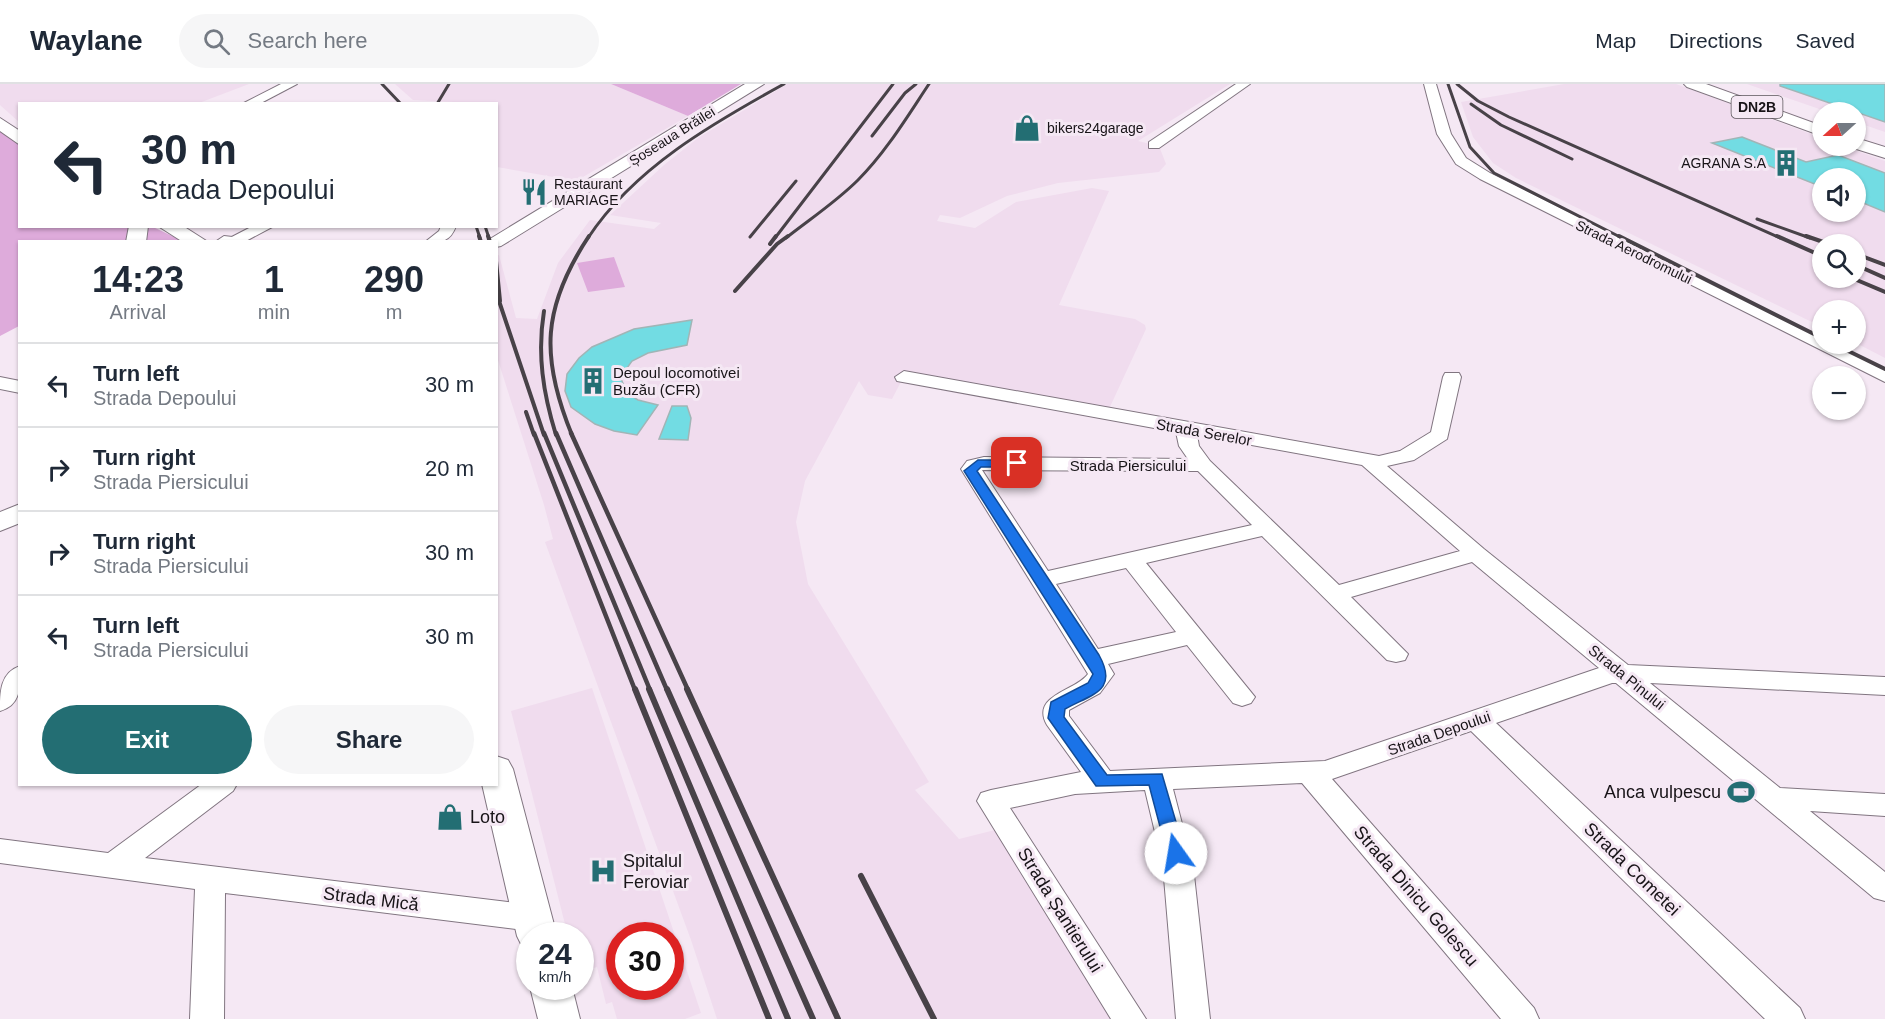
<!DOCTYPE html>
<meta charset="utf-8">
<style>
body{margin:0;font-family:Helvetica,sans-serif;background:#f6f6f7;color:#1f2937;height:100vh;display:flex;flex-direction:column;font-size:22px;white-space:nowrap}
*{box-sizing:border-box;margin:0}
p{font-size:20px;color:#747a83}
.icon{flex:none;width:33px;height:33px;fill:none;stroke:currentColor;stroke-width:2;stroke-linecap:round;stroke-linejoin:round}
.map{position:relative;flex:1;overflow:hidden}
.side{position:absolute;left:18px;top:156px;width:480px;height:546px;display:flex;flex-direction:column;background:#fff;border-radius:0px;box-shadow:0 2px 4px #0004}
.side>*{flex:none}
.top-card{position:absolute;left:18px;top:18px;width:480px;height:126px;border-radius:0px;box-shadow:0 2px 4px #0004;background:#fff;color:#1f2937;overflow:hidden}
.needle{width:39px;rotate:249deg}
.fabs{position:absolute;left:1812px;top:18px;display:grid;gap:12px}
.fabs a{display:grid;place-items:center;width:54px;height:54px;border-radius:50%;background:#fff;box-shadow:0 2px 4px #0004;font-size:30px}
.speed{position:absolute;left:516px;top:838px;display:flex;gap:12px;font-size:30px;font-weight:700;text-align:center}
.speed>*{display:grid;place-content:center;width:78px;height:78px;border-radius:50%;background:#fff;box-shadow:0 2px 4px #0004;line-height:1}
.speed small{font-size:15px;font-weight:400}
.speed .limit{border:9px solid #d22;background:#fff;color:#111}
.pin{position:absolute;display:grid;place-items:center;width:51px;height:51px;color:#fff;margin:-26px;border-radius:12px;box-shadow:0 3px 9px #0006}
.me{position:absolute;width:66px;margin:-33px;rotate:347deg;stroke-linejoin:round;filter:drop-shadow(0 0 4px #0008)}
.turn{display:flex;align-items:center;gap:21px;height:126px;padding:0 24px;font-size:27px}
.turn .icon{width:78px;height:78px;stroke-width:2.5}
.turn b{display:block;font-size:42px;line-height:51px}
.eta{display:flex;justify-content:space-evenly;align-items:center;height:102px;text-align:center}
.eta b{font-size:36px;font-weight:700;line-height:42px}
.action{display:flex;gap:12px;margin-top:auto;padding:12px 24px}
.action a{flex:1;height:69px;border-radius:36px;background:#236e73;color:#fff;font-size:24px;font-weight:700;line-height:69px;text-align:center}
.action a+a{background:#f6f6f7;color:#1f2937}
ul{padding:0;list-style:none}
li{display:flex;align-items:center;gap:18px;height:84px;padding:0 24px;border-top:2px solid #e0e1e3}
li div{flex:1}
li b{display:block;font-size:22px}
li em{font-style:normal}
header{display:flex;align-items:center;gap:36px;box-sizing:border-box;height:84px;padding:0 30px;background:#fff;border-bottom:2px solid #e0e1e3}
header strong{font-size:28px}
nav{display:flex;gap:33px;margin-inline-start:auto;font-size:21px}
.search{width:420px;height:54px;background:#f6f6f7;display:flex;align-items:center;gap:15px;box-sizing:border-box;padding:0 21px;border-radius:33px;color:#747a83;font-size:22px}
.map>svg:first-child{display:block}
.built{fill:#f0dcee;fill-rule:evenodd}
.green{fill:#deabdb}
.building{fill:#72dce3;stroke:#a1b5b6;stroke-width:1.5}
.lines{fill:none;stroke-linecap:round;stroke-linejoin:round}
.minor-casing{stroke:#817580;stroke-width:2}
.major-casing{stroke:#817580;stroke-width:2}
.minor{fill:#fff;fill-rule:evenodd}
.major{fill:#fff;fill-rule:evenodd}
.rail-far3{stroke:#484248;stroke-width:3}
.rail-far2{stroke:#484248;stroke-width:4}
.rail-far1{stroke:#484248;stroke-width:4.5}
.rail{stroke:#484248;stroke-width:6}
.route{fill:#1a73e8;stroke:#114b97;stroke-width:1.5}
.labels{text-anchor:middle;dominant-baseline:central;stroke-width:6;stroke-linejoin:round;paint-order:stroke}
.shield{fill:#f5e8f4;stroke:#5a545a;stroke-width:1.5}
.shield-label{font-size:14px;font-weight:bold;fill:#181418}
.far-poi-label{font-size:14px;fill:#181418;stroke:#f5e8f4;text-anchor:start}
.far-street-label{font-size:14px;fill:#181418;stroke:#f5e8f4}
.poi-label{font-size:15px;fill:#181418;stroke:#f5e8f4;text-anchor:start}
.street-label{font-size:15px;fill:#181418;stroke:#f5e8f4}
.near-poi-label{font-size:18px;fill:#181418;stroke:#f5e8f4;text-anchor:start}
.near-street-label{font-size:18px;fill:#181418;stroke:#f5e8f4}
</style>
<header>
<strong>Waylane</strong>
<div class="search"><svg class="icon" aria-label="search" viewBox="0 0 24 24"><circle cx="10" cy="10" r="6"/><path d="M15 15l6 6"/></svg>Search here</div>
<nav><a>Map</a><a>Directions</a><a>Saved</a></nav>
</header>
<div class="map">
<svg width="1885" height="935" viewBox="0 0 1885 935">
<rect width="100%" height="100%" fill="#f5e8f4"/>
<path class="built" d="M0,0H249L199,19L20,20L19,38L0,21Z
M395,0H611L688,32L576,97L497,83L496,20L413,16Z
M787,0H1230L1138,57L1159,62L1166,80L1159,88L1058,99L1007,112L960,134L940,131L937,137L975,144L1016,118L1092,104L1109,107L1059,221L1135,235L1145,241L1146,245L1109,325L920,290L904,292L892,315L868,311L859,297L805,397L796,438L808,500L929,698L915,706L959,755L995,746L1116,935H717L691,856L545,458L553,455L544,421L497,273L496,172L499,171L516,234L537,235L558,179L590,136L654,145L661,139L610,131L664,81L698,54Z
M1564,0H1676L1822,54V62H1843L1885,77V274L1856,259V226H1822V243L1516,94L1493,79L1473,53L1461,18ZM1822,94H1856V128H1822ZM1822,160H1856V194H1822Z
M1747,0H1885V48L1856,38V28H1828Z
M592,604L701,929L685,935H617L612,918L606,920L597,883L581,888L580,852H568L511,627ZM620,852H670V903H620Z"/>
<path class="green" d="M611,0H741L688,32Z
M0,45L19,60L20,142L139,143L136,157L20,158L19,242L0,252Z
M153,143L183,157L141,158L146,145Z
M614,173L625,203L588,208L577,179Z"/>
<path class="building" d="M1780,0H1885V38L1780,2Z
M1742,53L1806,78L1838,71L1885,89V128L1856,116V94H1822V103L1712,59Z
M692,236L687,261L648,269L632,277L624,288L621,295L628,310L638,316L658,321L637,351L614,347L595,340L571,323L565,307L567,290L579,274L592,263L634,245Z
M672,322H687L691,334L688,356L659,355Z"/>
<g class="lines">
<defs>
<path id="minor" d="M281,0H297L259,20H242Z
M1236,0H1250L1159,64H1149V58Z
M1424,0H1436L1451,50L1466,74L1490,89L1822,254V260H1834L1885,285V298L1480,95L1456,80L1437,50Z
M253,142H274L244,158L224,157Z
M441,142H456C450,159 440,158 425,158L439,147Z
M904,287L1379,372L1400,367L1431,348L1443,293L1445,289H1459L1461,293L1447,355L1414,376L1387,382L1484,465L1628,581L1885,593V611L1650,599L1780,704L1885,710V732L1810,727L1885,788V817L1874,814L1616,599H1612L1496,639L1800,924L1805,935H1765L1471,647L1332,695L1534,924L1539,935H1501L1302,699L1173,705L1193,782L1210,935H1176L1163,782L1145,706L1075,710L1010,724L1146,935H1111L977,717L981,709L991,706L1081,688L1047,641C1030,611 1076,607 1088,590L961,385L967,377L984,373L1188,375L1179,362L1176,348L897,297L895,293ZM1197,351L1362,381L1460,467L1339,501L1210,377L1199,362ZM982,386L1198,387L1252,441L1048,487ZM1262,452L1387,576L1396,578L1405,576L1408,570L1351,513L1472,478L1599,584L1325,677L1110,687L1069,632V626L1100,609L1114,590L1108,580L1187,561L1233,619L1242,622L1251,619L1255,613L1146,479ZM1126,484L1176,548L1098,565L1056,500Z
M0,293L20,297V309L0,305Z
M20,582C20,601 22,621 0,627C0,608 0,589 20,582Z
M202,700H237L233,707L145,774L532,821L543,825L547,834L543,843L532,847L225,809L224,935H190L195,805L0,779V755L108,769Z"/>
<path id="major" d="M745,0H764L501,162L496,163V158H485Z
M1684,0H1706L1822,42V52L1687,3Z
M0,34L20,47V61L0,47Z
M1856,54L1885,63V74L1850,63L1856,62Z
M129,142H148L146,158H126Z
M158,142H183L208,158H183Z
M224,152L241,154L243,158H215Z
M20,420V439L0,447V428Z
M496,672L508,676L513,685L557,852H530V866L523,864L517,852L482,700H496Z
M530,903H572L580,935H538Z"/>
</defs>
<use href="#minor" class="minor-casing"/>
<use href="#major" class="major-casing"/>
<use href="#minor" class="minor"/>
<use href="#major" class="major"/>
<path class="rail-far3" d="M382,0L401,20
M1448,0L1470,63L1494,89L1622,154
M1457,0L1478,17L1509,33L1780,154
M437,20L449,0
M1471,20L1501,41L1572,75
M872,52L905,9L916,0
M1757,135L1810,154
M476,142L480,154
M485,142L489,154
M750,153L796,97
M588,154C634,84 713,39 784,0
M775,154L893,0
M786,154C810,135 836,118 858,96C886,68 907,33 929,0"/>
<path class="rail-far2" d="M479,152L481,158
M488,152L490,158
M1619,152L1822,254
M1777,152L1822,172
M1806,152L1829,160
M770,160L776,152
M1856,170L1885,181
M496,177L500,217
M1856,181L1885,194
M1852,194L1885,208
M735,207L777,160L788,152
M496,208L544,351
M544,227C537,270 543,309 556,351
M1834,260L1885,285
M526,328L534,351
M572,351C540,273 542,223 589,152"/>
<path class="rail-far1" d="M534,349L635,606
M544,349L650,606
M556,349L667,606
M571,349L688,606"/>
<path class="rail" d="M635,605L769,935
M649,605L788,935
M667,605L813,935
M687,605L838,935
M861,792L934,935"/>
</g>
<path class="route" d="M978,376H1017L1023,379L1017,383H981L977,387L1099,571C1119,607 1092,610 1065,625L1064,633L1107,691L1162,690L1185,769L1182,774H1170L1167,769L1149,701L1096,702L1048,634L1051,618L1088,599L1093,590L964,387Z"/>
<defs>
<symbol id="shop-bare" viewBox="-9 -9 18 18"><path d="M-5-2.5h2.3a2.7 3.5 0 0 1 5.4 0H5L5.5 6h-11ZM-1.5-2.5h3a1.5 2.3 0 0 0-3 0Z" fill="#236e73" stroke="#f5e8f4" stroke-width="2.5" paint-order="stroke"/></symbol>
<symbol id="building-bare" viewBox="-9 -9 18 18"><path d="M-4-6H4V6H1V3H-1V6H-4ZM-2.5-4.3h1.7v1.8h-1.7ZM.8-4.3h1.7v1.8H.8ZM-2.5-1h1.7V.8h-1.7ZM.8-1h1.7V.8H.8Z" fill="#236e73" stroke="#f5e8f4" stroke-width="2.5" paint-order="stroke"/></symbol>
<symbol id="restaurant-bare" viewBox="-9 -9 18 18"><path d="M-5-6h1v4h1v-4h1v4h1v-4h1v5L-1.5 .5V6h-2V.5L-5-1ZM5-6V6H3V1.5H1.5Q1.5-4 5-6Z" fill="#236e73" stroke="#f5e8f4" stroke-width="2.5" paint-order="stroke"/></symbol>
<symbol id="stadium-bare" viewBox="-9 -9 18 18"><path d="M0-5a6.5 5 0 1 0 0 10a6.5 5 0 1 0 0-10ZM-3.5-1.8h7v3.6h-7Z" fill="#236e73" stroke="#f5e8f4" stroke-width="2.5" paint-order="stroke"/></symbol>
<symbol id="hospital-bare" viewBox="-9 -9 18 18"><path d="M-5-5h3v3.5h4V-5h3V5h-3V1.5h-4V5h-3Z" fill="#236e73" stroke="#f5e8f4" stroke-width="2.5" paint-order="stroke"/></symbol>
</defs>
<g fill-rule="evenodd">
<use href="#shop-bare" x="1008" y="25" width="38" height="38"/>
<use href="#building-bare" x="1767" y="60" width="38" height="38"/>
<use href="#restaurant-bare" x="515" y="89" width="38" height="38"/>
<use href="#building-bare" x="574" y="278" width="38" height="38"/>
<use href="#stadium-bare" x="1722" y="689" width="38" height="38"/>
<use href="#shop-bare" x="431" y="714" width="38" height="38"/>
<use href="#hospital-bare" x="584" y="768" width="38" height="38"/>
</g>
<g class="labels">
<rect class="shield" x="1731.5" y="12" width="51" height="22" rx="4.5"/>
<g class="shield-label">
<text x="1757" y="23">DN2B</text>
</g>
<g class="far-poi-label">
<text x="1047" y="44">bikers24garage</text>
<text x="1766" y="79" text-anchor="end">AGRANA S.A</text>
<text x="554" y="100">Restaurant<tspan x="554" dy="16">MARIAGE</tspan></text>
</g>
<g class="far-street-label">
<text transform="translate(672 52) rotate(-32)">Șoseaua Brăilei</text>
<text transform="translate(1634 168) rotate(26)">Strada Aerodromului</text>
</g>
<g class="poi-label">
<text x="613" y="288">Depoul locomotivei<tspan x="613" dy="17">Buzău (CFR)</tspan></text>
</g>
<g class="street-label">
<text transform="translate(1204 348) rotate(10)">Strada Serelor</text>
<text x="1128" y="381">Strada Piersicului</text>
<text transform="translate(1627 593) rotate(39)">Strada Pinului</text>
<text transform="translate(1439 649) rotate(-19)">Strada Depoului</text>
</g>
<g class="near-poi-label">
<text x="1721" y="708" text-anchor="end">Anca vulpescu</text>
<text x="470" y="733">Loto</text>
<text x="623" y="777">Spitalul<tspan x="623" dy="21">Feroviar</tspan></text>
</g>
<g class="near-street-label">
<text transform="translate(1632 785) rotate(44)">Strada Cometei</text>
<text transform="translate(1416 812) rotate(49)">Strada Dinicu Golescu</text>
<text transform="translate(371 815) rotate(7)">Strada Mică</text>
<text transform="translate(1060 826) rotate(58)">Strada Șantierului</text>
</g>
</g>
</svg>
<div class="fabs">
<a><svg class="needle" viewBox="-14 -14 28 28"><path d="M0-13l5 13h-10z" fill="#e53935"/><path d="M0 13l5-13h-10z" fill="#747a83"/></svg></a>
<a><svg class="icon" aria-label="sound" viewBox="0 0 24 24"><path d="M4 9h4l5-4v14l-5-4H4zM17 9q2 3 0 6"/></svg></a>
<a><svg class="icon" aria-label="search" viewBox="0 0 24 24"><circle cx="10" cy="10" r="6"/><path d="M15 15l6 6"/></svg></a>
<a>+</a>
<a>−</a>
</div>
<div class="speed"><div>24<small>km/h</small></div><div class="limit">30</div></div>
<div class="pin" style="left:1017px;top:379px;background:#d93025"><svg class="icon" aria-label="arrive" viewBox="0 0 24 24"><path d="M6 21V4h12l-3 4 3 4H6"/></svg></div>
<svg class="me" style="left:1176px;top:769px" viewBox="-20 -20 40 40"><circle r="19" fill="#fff"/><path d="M0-13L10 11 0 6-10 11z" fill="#1a73e8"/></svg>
<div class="top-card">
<div class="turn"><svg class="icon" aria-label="left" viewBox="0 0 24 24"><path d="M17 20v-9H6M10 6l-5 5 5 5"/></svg><div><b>30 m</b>Strada Depoului</div></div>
</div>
<section class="side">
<div class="eta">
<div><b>14:23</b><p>Arrival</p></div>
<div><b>1</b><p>min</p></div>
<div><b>290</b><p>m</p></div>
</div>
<ul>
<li><svg class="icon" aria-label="left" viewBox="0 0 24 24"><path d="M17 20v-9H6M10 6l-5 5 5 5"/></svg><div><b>Turn left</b><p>Strada Depoului</p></div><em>30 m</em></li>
<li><svg class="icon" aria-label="right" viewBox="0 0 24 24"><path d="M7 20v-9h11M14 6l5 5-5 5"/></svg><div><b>Turn right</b><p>Strada Piersicului</p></div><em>20 m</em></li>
<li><svg class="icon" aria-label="right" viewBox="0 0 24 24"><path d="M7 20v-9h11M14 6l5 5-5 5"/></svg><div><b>Turn right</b><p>Strada Piersicului</p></div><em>30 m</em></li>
<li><svg class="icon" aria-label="left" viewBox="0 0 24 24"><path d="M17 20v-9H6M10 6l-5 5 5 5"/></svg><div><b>Turn left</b><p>Strada Piersicului</p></div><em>30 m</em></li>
</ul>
<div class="action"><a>Exit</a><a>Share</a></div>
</section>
</div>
